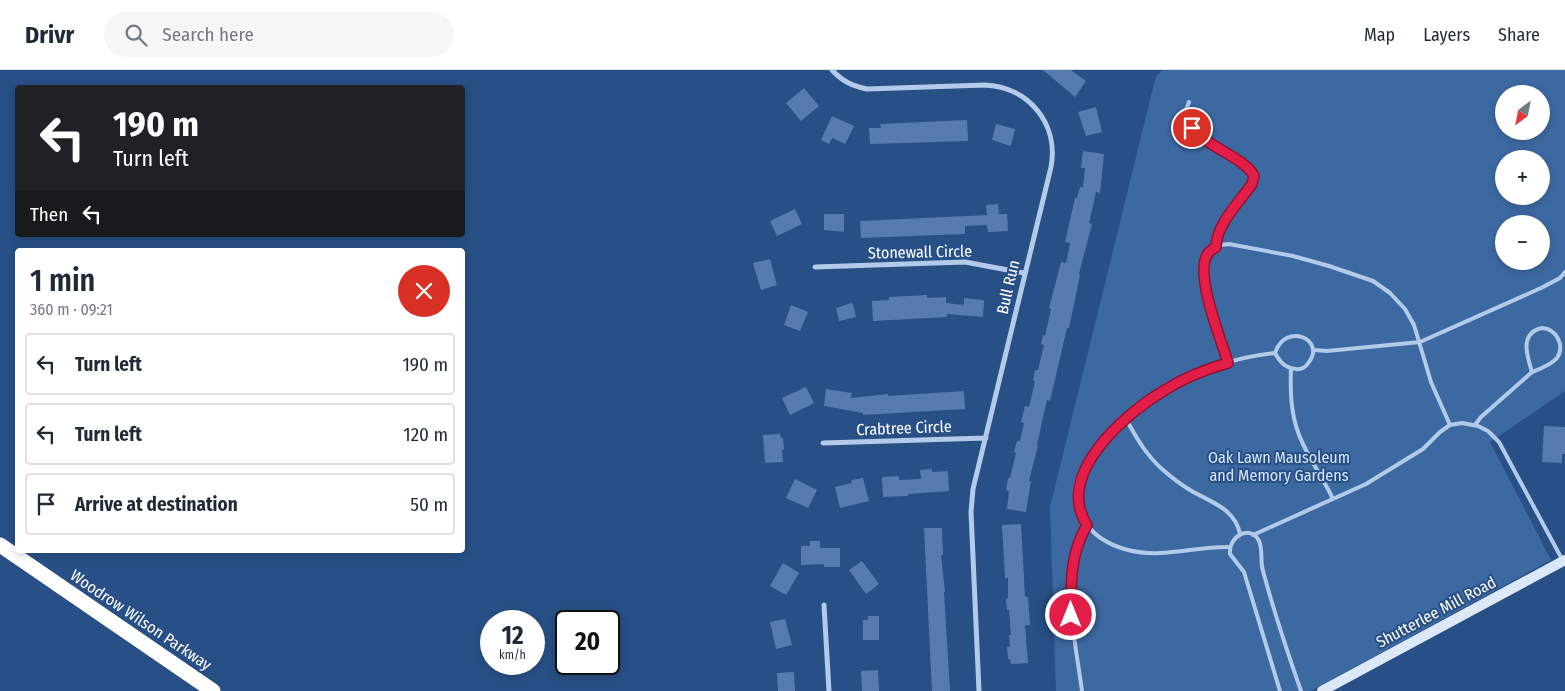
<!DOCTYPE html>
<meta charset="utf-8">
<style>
body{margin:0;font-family:"Fira Sans Condensed",sans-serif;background:#f6f6f7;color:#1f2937;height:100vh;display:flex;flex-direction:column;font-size:19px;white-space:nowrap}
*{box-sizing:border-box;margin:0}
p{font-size:16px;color:#747a83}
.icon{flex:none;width:28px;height:28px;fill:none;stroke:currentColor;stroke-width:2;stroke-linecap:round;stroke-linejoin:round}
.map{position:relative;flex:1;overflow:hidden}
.details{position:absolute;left:15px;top:178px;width:450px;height:305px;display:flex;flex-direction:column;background:#fff;border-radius:5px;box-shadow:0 2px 8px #0003}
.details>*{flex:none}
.banner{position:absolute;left:15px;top:15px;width:450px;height:152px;border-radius:5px;box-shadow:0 2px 8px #0003;background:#202124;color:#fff;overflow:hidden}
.needle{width:32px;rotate:212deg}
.controls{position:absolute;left:1495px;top:15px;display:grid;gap:10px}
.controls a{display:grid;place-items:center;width:55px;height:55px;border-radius:50%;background:#fff;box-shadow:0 2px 8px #0003;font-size:25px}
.speed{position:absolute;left:480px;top:540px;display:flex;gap:10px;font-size:25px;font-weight:700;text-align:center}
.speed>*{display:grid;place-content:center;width:65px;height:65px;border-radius:50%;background:#fff;box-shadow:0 2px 8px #0003;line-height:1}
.speed small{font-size:12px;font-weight:400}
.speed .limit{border:2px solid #111;border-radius:8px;background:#fff;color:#111}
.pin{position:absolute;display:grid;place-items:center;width:42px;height:42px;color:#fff;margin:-21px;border:2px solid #fff;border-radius:50%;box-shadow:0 1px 5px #0007}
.me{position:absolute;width:55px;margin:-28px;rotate:0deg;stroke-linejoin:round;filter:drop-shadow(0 0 4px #0008)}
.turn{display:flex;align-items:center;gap:18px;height:105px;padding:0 15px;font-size:22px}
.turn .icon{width:65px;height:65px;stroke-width:2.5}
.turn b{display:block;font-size:35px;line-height:42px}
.then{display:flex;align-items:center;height:48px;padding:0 15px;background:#0003;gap:10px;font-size:19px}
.round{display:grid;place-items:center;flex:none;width:52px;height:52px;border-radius:26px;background:#f6f6f7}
.head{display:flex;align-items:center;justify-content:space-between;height:85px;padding:0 15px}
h1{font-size:30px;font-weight:600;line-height:38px}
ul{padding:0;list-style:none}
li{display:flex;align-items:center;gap:15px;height:62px;margin:0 10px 8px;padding:0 5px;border:2px solid #e0e1e3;border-radius:5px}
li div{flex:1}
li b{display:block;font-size:19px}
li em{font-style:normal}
header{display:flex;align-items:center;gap:30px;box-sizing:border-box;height:70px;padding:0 25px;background:#fff;border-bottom:1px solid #e0e1e3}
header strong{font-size:24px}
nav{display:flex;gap:28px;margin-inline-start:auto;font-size:18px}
.search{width:350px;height:45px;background:#f6f6f7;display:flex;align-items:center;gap:12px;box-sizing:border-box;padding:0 18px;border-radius:28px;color:#747a83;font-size:19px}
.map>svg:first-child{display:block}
.green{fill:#3d69a2;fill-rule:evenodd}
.building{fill:#557baf}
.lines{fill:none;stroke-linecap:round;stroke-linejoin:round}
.lane{stroke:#b3cae8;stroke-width:4}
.street{stroke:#b3cae8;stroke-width:5}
.secondary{stroke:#dde8f7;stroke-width:10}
.highway{stroke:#fff;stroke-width:15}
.route-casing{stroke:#92132f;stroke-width:12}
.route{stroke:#e11d48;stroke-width:9}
.labels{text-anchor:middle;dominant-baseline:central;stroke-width:4;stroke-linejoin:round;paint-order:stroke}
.street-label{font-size:16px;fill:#fff;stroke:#285086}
.park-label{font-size:16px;fill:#d7e5f6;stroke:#285086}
</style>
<header>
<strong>Drivr</strong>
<div class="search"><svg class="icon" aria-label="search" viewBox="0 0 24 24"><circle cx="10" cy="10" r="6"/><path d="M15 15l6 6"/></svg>Search here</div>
<nav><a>Map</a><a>Layers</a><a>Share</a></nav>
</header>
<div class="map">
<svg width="1565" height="621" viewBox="0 0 1565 621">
<rect width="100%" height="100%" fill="#285086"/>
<path class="green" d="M1163,0H1565V321L1490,372L1551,490L1311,621H1056L1050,437L1156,6ZM1504,24H1541V61H1504ZM1504,89H1541V126H1504ZM1504,154H1541V191H1504Z"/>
<path class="building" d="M1043,0H1071L1086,11L1075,27Z
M804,18L819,36L801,51L786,33Z
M1096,37L1102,62L1086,66L1078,42Z
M832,46L854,56L845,74L832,68L829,74L821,70Z
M967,50L968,71L870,74L869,58H881L880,54Z
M996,54L1015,59L1011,76L992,70Z
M1083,81L1104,84L1100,123L1096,122L1089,153L1092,154L1079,204L1080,205L1069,258H1067L1050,331L1047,330L1037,375L1038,376L1029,411H1031L1026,442L1007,439L1009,421L1006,420L1008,408H1010L1016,383L1014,382L1017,371H1020L1024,353L1021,352L1025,336L1029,337L1035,311H1033L1035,300H1038L1044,275L1041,274L1043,265L1045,266L1051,239L1049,238L1061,192L1066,193L1070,173L1065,172L1075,128H1077L1080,117H1083L1085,98H1081Z
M998,134L999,144H1007L1008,161L988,162L987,155L965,156V164L861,168L860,151L987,145L986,135Z
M795,139L802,154L777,166L770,151Z
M824,144H844V162L824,160Z
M770,189L777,215L761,220L753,193Z
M927,225V228L946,227V233L964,235V228L984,230L983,247L947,244V247L873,251L872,231L889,230V227Z
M851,233L853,234L856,247L839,251L836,238Z
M791,235L808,242L800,261L784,255Z
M806,317L814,333L790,345L782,328Z
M826,319L852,323L851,328L888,324V326L964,321L965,339L863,345V343L824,336Z
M1544,356L1565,357V384H1562V393L1542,392Z
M780,364L781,368H783L784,380H782L783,392L765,393L763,365Z
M932,399V402L948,401L949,421L908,424V426L883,427L882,407L899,406V410L921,409L920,400Z
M863,408L869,431L840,438L835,417L852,413L851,410Z
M795,409L817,420L808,438L786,428Z
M1021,454L1025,527H1028L1030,555H1025L1028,593L1011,594L1010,589H1008L1007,577H1010L1009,565H1011L1009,540H1007L1006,529L1008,528V508H1005L1002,455Z
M924,458H942L943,485H941L945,522H944L950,621H932Z
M810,471H820V478H840V497H824V494L801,495V476H810Z
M862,491L879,514L866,524L849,500Z
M783,493L799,503L786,525L770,516Z
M868,546H879V570H863V550H868Z
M785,549L792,575L776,579L770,552Z
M878,600L879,621H862L861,601Z
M794,602L795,621H778L777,603Z"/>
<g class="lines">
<path class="lane" d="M1189,32C1170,70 1242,81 1254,106L1252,114L1221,157L1217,169L1216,177
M1542,258C1557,259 1565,276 1557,288C1551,295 1540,299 1532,302C1527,286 1519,263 1542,258Z
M1314,280L1327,281L1420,272L1541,218L1560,208L1565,202
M1228,293C1225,280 1221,268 1217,255C1209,233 1187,175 1229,174L1293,186L1329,196L1373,211L1390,223L1405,239L1414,255L1431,312L1450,355
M1291,298C1290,325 1291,350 1303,374C1312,393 1324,410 1333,429
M1126,349C1136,367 1146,385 1162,399C1171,407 1180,414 1190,420C1210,432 1235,438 1240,464
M1475,355L1481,347L1532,302
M1253,465L1366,414L1423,379L1440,362L1450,355L1462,353L1478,356L1488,361L1499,372L1563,491
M1230,477C1195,476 1163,489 1128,480C1109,475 1092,466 1083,448C1060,400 1127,342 1164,320C1197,300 1237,287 1275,283C1286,251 1326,270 1309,292C1306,297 1301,300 1296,299C1285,298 1280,292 1275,283
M1082,621C1075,567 1058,505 1087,455
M1280,621L1244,502L1230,484C1228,466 1251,454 1259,471C1263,479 1260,492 1263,501C1274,542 1287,581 1301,621"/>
<path class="street" d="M832,0C842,11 852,16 867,19L985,15C1029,17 1059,54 1051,97L973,419L971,442L979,621
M815,197L965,192L1024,203
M823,373L986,368
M824,535L829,621"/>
<path class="secondary" d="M1322,621L1565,490"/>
<path class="highway" d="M0,475L213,621"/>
</g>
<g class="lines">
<defs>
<path id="route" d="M1071,545C1071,512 1070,484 1087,455C1054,404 1126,343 1165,320C1184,308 1206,299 1228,293C1221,269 1195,206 1207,185C1209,181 1213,179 1216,177C1216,155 1240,131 1252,114L1254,106C1245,88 1207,77 1192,58"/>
</defs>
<use href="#route" class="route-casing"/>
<use href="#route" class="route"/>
</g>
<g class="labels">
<g class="street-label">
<text transform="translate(920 182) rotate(-1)">Stonewall Circle</text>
<text transform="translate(1008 217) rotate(-77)">Bull Run</text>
<text transform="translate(904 358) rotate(-2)">Crabtree Circle</text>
<text transform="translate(1436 542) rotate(-28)">Shutterlee Mill Road</text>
<text transform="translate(141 550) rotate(34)">Woodrow Wilson Parkway</text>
</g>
<g class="park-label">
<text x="1279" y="387">Oak Lawn Mausoleum<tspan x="1279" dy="18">and Memory Gardens</tspan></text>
</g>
</g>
</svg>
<div class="controls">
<a><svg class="needle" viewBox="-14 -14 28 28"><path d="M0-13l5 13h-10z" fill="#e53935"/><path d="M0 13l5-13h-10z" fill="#747a83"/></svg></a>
<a>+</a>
<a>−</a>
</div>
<div class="speed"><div>12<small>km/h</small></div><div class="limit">20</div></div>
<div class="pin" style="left:1192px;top:58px;background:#d93025"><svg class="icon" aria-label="arrive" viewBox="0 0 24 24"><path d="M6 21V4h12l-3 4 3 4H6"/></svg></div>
<svg class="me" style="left:1071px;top:545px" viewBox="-20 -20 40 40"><circle r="17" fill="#e11d48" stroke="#fff" stroke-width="3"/><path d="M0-11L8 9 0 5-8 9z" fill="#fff"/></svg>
<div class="banner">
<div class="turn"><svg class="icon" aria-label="left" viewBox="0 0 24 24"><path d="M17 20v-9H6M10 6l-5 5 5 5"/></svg><div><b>190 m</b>Turn left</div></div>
<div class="then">Then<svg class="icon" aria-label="left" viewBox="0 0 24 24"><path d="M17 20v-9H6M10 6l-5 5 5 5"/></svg></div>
</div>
<section class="details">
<div class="head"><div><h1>1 min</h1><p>360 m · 09:21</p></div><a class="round" style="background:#d93025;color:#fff"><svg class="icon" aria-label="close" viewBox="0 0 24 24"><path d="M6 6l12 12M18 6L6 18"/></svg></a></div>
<ul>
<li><svg class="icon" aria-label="left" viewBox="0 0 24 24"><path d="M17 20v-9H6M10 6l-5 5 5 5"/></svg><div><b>Turn left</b></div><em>190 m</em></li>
<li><svg class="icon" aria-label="left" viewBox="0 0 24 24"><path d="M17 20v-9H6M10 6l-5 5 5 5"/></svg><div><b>Turn left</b></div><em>120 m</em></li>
<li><svg class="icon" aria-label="arrive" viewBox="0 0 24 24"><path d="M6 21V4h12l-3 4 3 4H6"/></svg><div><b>Arrive at destination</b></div><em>50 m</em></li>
</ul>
</section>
</div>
